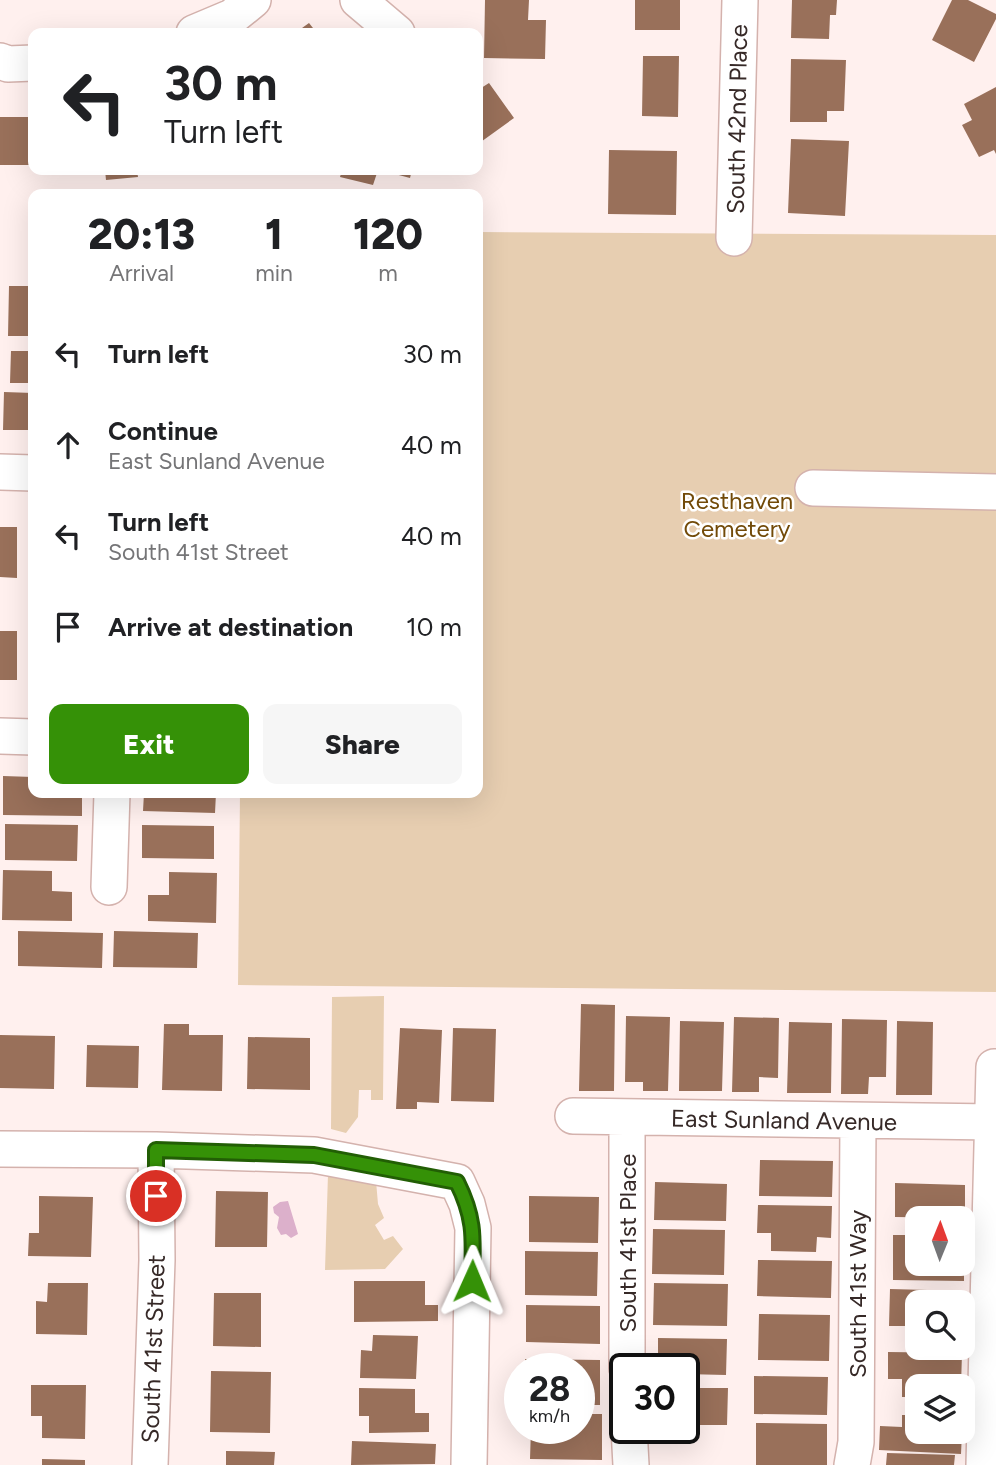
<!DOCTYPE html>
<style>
body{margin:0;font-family:Figtree,sans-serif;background:#f6f6f6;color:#202124;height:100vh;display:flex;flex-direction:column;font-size:26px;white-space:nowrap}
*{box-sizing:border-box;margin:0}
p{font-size:23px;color:#757577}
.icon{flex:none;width:38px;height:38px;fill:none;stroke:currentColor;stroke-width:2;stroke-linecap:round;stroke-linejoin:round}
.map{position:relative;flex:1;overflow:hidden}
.sheet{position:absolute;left:28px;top:189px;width:455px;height:609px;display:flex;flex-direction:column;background:#fff;border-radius:14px;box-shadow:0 7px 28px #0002}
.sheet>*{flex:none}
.guide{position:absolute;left:28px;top:28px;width:455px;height:147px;border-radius:14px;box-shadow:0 7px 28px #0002;background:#fff;color:#202124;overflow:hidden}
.needle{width:46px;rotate:1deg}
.fabs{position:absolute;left:905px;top:1206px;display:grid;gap:14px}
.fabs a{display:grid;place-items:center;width:70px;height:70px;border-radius:14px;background:#fff;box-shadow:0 7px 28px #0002;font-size:35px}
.speed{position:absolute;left:504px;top:1353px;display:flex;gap:14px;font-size:35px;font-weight:700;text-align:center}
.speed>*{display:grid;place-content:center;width:91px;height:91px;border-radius:50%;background:#fff;box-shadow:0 7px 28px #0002;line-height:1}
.speed small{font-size:18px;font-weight:400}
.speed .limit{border:4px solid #111;border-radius:10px;background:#fff;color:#111}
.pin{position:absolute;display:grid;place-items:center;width:60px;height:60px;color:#fff;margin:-30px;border:4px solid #fff;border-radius:50%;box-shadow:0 2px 7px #0007}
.me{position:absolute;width:77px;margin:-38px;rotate:1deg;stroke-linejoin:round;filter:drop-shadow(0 0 5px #0008)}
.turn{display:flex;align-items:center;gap:24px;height:147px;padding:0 21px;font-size:32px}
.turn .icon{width:91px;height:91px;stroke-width:2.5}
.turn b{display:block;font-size:49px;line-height:60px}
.eta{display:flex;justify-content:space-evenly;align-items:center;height:119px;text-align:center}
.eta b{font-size:42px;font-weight:800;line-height:49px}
.button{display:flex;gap:14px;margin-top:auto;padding:14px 21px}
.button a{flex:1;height:80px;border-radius:14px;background:#359107;color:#fff;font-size:28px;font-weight:800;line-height:80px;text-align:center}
.button a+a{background:#f6f6f6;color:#202124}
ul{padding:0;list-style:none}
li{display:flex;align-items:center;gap:21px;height:91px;padding:0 21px}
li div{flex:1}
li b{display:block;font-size:26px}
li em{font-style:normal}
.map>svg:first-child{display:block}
.green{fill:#e7ceb1}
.water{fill:#dcb0cb}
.building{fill:#99705a}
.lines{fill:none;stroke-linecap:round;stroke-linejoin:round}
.minor-casing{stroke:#d4b2ad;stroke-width:38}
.minor{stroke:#fff;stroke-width:35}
.route-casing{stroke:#225e05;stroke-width:18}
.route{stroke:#359107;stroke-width:12}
.labels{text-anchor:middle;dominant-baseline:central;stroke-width:5;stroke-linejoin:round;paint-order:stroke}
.street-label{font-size:24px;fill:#362927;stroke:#fff}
.park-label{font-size:24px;fill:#724a08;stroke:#fff}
</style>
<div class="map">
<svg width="996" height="1465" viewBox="0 0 996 1465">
<rect width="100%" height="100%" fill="#fff0ee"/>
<path class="green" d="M478,232L996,235V992L238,985L240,793H478Z
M384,996L383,1100H371V1090H359L358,1117L346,1133L331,1129L332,997Z
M328,1174L376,1181L378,1204L384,1218L375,1225L384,1240L393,1236L403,1249L385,1269L325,1270Z"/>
<path class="water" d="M288,1201L298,1234L291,1238L286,1234L281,1235L277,1228L279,1217L274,1213L273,1207L280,1202Z"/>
<path class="building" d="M485,0H529L528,20H546L545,59L484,58Z
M635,0H680V30H635Z
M792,0H837L836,15H830L829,39L791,38Z
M952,0H968L996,14V19L974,62L932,40Z
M309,23L317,33H295Z
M643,56H679L678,117L642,116Z
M791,59L846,60L844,111H827V122H790Z
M489,83L514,118L478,144V90Z
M996,87V154L994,150L979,157L962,125L972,120L964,104Z
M0,117H33V165H0Z
M791,139L849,141L845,216L788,213Z
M609,150L677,151L676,215L608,214Z
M105,170H137L138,177L106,180Z
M342,170H378L373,185L340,177Z
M380,170H412L410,178Z
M29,241H33V277H29Z
M9,286H33V336H8Z
M11,351H33V383H10Z
M4,392L33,393V430H3Z
M0,527H17V578L0,577Z
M0,631H17V680H0Z
M3,776L33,777V793H82V816L3,815Z
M144,793H216L215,813L143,811Z
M5,824L78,825L77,861L5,860Z
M142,825L214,826V859L142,858Z
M3,870L52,871V891L72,892V921L2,920Z
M169,872L217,873L216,923L148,921V895H169Z
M18,931L103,933L102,968L18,966Z
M114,931L198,933L197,968L113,967Z
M581,1004L615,1005L614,1091H579Z
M626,1016L670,1017L668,1091H643V1082H625Z
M734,1017L779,1018L778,1078L759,1077V1092H732Z
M842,1019L887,1020L886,1077H869L868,1094H841Z
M680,1021L724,1022L722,1091H679Z
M897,1021L933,1022L932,1095H896Z
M789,1022L832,1023L831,1093H787Z
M164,1024H189V1035H223L222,1091L162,1090Z
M400,1028L442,1030L439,1103L417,1102V1109H396Z
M453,1028L496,1029L494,1102L451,1101Z
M0,1035L55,1036L54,1089L0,1088Z
M248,1037L310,1038V1090L247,1089Z
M87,1045L139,1046L138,1088L86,1087Z
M760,1160L833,1161L832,1197L759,1196Z
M655,1182L727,1184L726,1221L654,1220Z
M895,1183L965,1185V1218L895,1217Z
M216,1191L268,1192L267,1247H215Z
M39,1196L93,1197L91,1257L28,1256L29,1233H39Z
M529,1196L599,1197L598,1243L529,1242Z
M758,1205L832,1206L831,1238L817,1237L816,1252L771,1251V1233H757Z
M653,1229L725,1230L724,1275L652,1274Z
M893,1235H917V1264H964V1281L893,1280Z
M525,1251L598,1252L597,1296L525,1295Z
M758,1260L832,1261L831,1298L757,1296Z
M354,1281H425V1305H438V1321L354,1322Z
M48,1283H88L87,1335L36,1334V1301L47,1302Z
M654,1283L728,1284L727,1326L653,1325Z
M890,1289L965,1291L964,1302H917V1326H889Z
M214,1293H261V1347L213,1346Z
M526,1305L600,1306V1344L526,1342Z
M759,1314L830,1315L829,1361L758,1360Z
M373,1335L418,1336L416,1379L360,1378L361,1350L372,1351Z
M658,1338L727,1339L726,1375L684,1374V1368H658Z
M888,1352L962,1353L961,1386H917V1397H902V1379H888Z
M525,1359L600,1360V1405H579V1368H525Z
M211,1371L271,1372L270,1433L210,1432Z
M754,1376L828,1377L827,1415L754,1414Z
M31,1385H86L85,1439L42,1438V1416H31Z
M359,1388L415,1389V1413H429V1432L369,1433V1416H359Z
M684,1388H728L727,1425H684Z
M579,1414H602V1460L530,1459L531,1428H579Z
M902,1415H917V1432H962L961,1454L879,1450L880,1426L902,1427Z
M756,1423L827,1424V1465H756Z
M352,1441L436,1444L435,1464L351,1465Z
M226,1451L275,1452L274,1465H226Z
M887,1453L955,1455L954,1465H886Z
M42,1459L85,1460V1465H42Z"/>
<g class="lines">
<defs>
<path id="minor" d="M358,0L397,33
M194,33L232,17L253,0
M0,61L8,64L33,63
M734,238L740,0
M0,472L33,473
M813,488L996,492
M0,736L33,737
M109,887L112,793
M573,1116L994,1122
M0,1149L156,1150L314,1155L457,1182L467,1204L473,1228L469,1465
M627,1368V1117
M629,1428L631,1465
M150,1465L157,1260L156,1150
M852,1465L856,1442L858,1122
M984,1465L994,1067"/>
</defs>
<use href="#minor" class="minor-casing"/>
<use href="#minor" class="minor"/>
</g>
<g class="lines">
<defs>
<path id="route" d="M156,1196V1150L314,1155L457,1182C476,1220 473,1240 472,1281"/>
</defs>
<use href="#route" class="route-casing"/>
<use href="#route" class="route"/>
</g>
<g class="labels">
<g class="street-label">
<text transform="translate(737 119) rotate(-89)">South 42nd Place</text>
<text transform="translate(784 1120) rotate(1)">East Sunland Avenue</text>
<text transform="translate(627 1243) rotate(-90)">South 41st Place</text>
<text transform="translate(857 1294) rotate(-90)">South 41st Way</text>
<text transform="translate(153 1349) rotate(-88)">South 41st Street</text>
</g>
<g class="park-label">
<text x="737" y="500">Resthaven<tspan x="737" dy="28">Cemetery</tspan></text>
</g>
</g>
</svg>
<div class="fabs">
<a><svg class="needle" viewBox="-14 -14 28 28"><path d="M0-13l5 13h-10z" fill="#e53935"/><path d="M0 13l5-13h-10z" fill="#757577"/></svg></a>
<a><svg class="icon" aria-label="search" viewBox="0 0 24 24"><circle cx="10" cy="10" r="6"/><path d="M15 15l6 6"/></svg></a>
<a><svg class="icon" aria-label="layers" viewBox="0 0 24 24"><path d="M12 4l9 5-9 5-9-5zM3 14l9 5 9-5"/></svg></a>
</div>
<div class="speed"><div>28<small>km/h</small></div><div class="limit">30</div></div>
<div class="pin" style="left:156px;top:1196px;background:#d93025"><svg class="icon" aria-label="arrive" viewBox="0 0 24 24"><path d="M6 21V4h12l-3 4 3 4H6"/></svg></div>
<svg class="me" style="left:472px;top:1281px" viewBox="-20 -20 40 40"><path d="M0-17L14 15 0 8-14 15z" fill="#359107" stroke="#fff" stroke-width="4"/></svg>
<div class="guide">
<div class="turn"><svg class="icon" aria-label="left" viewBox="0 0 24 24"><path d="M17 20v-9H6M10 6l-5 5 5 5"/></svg><div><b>30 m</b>Turn left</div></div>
</div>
<section class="sheet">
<div class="eta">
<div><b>20:13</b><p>Arrival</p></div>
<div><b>1</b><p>min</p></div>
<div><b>120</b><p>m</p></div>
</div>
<ul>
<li><svg class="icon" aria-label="left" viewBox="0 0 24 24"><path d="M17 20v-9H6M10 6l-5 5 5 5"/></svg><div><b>Turn left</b></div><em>30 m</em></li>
<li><svg class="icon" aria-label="ahead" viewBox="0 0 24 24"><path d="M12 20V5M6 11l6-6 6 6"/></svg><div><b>Continue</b><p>East Sunland Avenue</p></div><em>40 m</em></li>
<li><svg class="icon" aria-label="left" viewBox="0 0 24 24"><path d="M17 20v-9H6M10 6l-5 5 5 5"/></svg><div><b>Turn left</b><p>South 41st Street</p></div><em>40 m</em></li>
<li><svg class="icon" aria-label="arrive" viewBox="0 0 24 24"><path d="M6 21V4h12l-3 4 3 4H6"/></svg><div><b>Arrive at destination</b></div><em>10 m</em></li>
</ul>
<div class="button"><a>Exit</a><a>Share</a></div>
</section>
</div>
